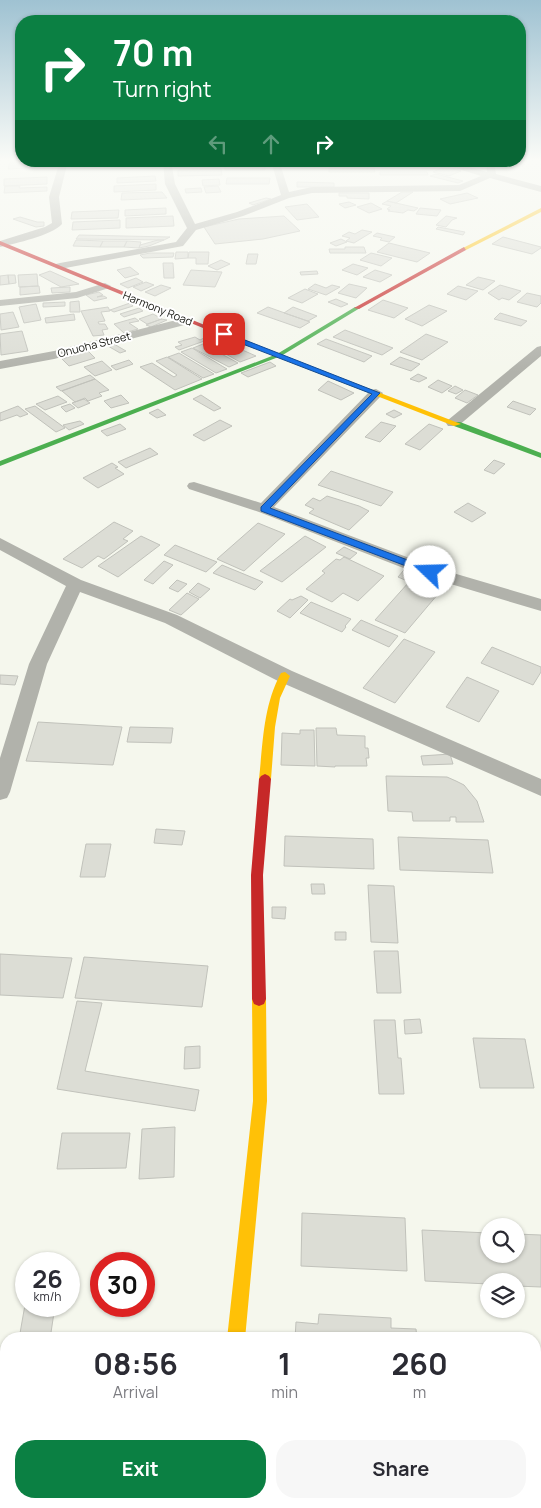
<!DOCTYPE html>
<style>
body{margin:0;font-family:Manrope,sans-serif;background:#f7f7f7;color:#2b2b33;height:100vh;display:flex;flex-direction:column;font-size:19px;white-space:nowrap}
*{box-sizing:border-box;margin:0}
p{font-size:16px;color:#7c7c81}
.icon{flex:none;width:28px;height:28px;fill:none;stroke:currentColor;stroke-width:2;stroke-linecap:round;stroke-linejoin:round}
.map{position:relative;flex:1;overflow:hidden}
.panel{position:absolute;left:0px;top:1332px;width:541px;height:176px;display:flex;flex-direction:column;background:#fff;border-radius:20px 20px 0 0;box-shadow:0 1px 4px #0004}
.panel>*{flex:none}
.guide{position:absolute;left:15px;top:15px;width:511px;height:152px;border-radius:20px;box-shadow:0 1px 4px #0004;background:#0b8043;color:#fff;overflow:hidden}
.fabs{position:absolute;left:480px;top:1218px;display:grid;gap:10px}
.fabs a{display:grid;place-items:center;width:45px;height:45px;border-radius:50%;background:#fff;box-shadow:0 1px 4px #0004;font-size:25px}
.speed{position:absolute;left:15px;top:1252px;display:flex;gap:10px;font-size:25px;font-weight:700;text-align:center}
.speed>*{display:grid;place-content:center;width:65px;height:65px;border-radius:50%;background:#fff;box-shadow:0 1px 4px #0004;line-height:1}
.speed small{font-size:12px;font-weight:400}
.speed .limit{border:8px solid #d22;background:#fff;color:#111}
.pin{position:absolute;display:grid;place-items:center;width:42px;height:42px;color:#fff;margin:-21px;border-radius:10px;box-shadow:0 2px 8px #0006}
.me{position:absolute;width:55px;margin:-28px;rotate:291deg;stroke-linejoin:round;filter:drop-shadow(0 0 4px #0008)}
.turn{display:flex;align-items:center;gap:18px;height:105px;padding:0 15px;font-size:22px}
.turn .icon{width:65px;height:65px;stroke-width:2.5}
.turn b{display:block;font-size:35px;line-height:42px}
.lanes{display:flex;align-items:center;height:48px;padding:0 15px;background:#0003;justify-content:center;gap:25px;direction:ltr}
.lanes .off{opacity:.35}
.eta{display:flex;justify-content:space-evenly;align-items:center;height:85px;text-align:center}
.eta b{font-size:30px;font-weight:700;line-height:35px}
.action{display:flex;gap:10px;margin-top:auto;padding:10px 15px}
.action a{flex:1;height:58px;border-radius:20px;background:#0b8043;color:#fff;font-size:20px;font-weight:700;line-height:58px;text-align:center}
.action a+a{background:#f7f7f7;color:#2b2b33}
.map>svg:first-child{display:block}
.building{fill:#dcddd5;stroke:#c1c2bb}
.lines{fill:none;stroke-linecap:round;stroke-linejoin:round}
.street{fill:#b1b2ab;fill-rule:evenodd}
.fast{fill:#4caf50;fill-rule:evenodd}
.slow{fill:#ffc107;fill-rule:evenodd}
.jam{fill:#c62828;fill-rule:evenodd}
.route{fill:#1a73e8;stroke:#114b97}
.labels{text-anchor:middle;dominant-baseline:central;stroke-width:4;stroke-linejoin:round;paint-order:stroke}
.far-street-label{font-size:11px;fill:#171812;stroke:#fff}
</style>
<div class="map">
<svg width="541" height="1508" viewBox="0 0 541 1508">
<rect width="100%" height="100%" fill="#f5f7ed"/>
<path class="building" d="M118,161H141L140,166L117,167Z
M283,161H325V162L283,163Z
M10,162H28L26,168L8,169Z
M220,163V166L174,167V164Z
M225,165H265V170H225Z
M445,166L461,171L449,176L433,172Z
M329,168H374L375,172H329Z
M221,169L222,175L178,176V170Z
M380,172H427L428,175H380Z
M436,174L463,181L458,183L430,176Z
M155,176L156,181L117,183V178Z
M47,177V184L4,186V179Z
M227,178H270L269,184H226Z
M219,179L220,185L203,186L202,180Z
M297,182L334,183V187H297Z
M156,184V190L114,192V186Z
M5,186H20L19,188L47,187V191L4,193Z
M218,186L221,192L206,193L204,187Z
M201,188L202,192L186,193L185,189Z
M162,192L167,198L121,200L122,193Z
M402,192H413L396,203L387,201Z
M339,193H369V199L347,198V196H339Z
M467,193L478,198L450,204L440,199Z
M266,198L271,199L253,205L249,203Z
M387,201L418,208L414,211L408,210L403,213L388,211L390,210L387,209L391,206L382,204Z
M349,202L356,205L345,208L339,204Z
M371,203L382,209L369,213L357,207Z
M307,204L319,217L297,220L285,207Z
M166,208V214L125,216V210Z
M420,208L441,210L437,216L416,214Z
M119,210L118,218L71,219L72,212Z
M173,216L174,226L126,228V218Z
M284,216L300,231L263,239L215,244L204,227L239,219Z
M446,216L457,218L452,220L446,227L436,225Z
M20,217L37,222H44V226L36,227L13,219Z
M120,220V228L72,230L73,222Z
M438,227L465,232L463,235L436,229Z
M362,230L372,232L354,243L346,241L350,238L342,236L349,232L355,234Z
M377,233L395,237L389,242L380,240L382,238L373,236Z
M79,235L170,237L164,240L76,239Z
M503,237L541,247V248L532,254L492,244Z
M341,239L347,242L336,246L330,243Z
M76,240L103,241L100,247L73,246Z
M158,240H164L149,246L139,248L140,245Z
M103,241H127L124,247H100Z
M127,241L141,242L139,248L124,247Z
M389,243L430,253L417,262L377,252Z
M345,247H364L366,253H330L329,249H345Z
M176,252H188V258L175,259Z
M189,252H209L208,264H196V258H188Z
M150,253H174L173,257L143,258L140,255Z
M371,253L392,258L381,266L360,260Z
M248,254H258L256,264H246Z
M221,260L230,264L217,270L208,266Z
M163,263H173L174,278H164Z
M353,264L368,268L357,275L342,270Z
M130,267L139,274L125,278L117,270Z
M191,270L222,272L215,287L183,285Z
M375,270L392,275L380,282L363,277Z
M50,271L79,284L61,287L39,275Z
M317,271L318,274L301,275L300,272Z
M37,274L38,286L19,287L18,275Z
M8,275L9,284L0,285V276Z
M8,275H15L16,283L9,284Z
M478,277L495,281L483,290L466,285Z
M136,278L143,282L128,288L120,284Z
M146,282L154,285L141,291L133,287Z
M315,284L326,288L332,285L340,287L326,295L308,289Z
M349,284L367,288L356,298L338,293Z
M161,285L171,288L155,296L145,292Z
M500,285L521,291L509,300L502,298L499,300L488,293Z
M39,286L40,293L20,295V287Z
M458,286L478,291L466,300L447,294Z
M70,287V292L52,293L51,288Z
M305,289L318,294L302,303L288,298Z
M99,292L103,295L97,297L104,296L107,298L94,301L86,295Z
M527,293L541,296V303L537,307L517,302Z
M336,299L348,304L341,307L328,302Z
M383,300L408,308L394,318L368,310Z
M79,301L80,312H70V302Z
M65,302V306L43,307V303Z
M130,303L133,306L114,312L110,310Z
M36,304L41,320L24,323L19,307Z
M429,305L447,311L422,326L405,319Z
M108,307L110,311L101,312L105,321L98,322L99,324H105L108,329L102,330L104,335L93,336L81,311Z
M268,307L310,322L300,328L257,313Z
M293,307L317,316L308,321L284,313Z
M139,308L143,311L124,317L120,314Z
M13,312L19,327L1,330L0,314Z
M500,313L527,321L521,326L494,319Z
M74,314L75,320L46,323L45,318Z
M153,314L162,319L147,324L139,319Z
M135,318L139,321L129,323L138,329L124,333L114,324Z
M161,319L167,320L151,327L146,325Z
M345,330L393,348L382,355L333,337Z
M22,331L28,351L1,355L0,334Z
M426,334L448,342L422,360L400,352Z
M195,337L200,340L204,338L207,340L179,350L175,347L182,345L178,342Z
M326,339L372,356L364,362L317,344Z
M222,341L256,356L240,362L210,345Z
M114,344L126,351L120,353L108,346Z
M203,344L238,363L229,367L193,348Z
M192,348L227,369L216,373L181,352Z
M88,351L95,358L69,366L62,359Z
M179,353L214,374L203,378L168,357Z
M167,357L202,379L175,390L140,367L152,363L174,377L177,375L156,361Z
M400,357L420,364L411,371L390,364Z
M129,360L133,364L116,370L111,366Z
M102,361L112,370L95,376L84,367Z
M270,362L276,366L248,377L241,373Z
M418,374L427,378L419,382L410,379Z
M90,375L95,379L61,391L56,387Z
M95,379L109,390L99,393L102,396L88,401L85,398L75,402L62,391Z
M438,380L452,386L442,393L428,387Z
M328,381L354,393L341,400L318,390Z
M455,386L463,390L456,394L448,391Z
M465,390L478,395L467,403L455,398Z
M121,395L129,403L111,408L104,401Z
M201,395L221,408L214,411L193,399Z
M58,396L67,402L45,410L36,404Z
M84,399L90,403L78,408L72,403Z
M513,401L536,409L530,415L507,407Z
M70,404L75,408L66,412L61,407Z
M18,406L28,414L20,417L17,415L0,421V413Z
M35,406L65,428L56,432L25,409Z
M158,409L166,415L157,418L149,413Z
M394,410L402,414L394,418L386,414Z
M220,420L232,426L204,441L193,435Z
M80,421L84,424L69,430L63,425Z
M381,422L396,426L380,442L365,437Z
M120,424L126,429L107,436L101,431Z
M429,424L443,429L420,450L405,444Z
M150,448L158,454L126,468L118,462Z
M494,460L505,464L494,474L484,470Z
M112,463L118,467L115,468L124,474L98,488L83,478Z
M331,471L393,492L381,506L318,485Z
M327,496L359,506L369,511L349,530L309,513L314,509L305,505L313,498L320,501Z
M468,503L486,513L472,522L454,512Z
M114,522L133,531L123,539L128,541L104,559L98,556L82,568L63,559Z
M258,523L285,534L244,571L217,559Z
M141,536L160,545L118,577L98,566Z
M305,536L326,547L282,582L260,571Z
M175,545L217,562L206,572L164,555Z
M344,547L357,553L350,559L336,553Z
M344,557L384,576L358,601L343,593L332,602L306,589L325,573L322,571L336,559L340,560Z
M164,561L173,565L153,584L144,580Z
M222,565L263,582L255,590L213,573Z
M404,570L411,573L405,580L398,577Z
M177,580L187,584L178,592L169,588Z
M409,582L438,594L405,633L375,620Z
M198,583L210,589L200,598L189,592Z
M187,593L199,599L181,615L169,610Z
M301,596L308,600L290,618L277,611L290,599L292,600Z
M311,602L351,619L345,626L346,627L342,632L300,613Z
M361,620L398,636L389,647L352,630Z
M404,639L435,652L395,703L363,688Z
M492,647L541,667V672L533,685L481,663Z
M0,675L18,676L15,685L0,684Z
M467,677L499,691L479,722L446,707Z
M38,722L122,727L113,765L26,761Z
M130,727L173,728L171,743L127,742Z
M316,728H336L337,735L365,736V748H368L369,758H366L367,766H335V767L317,766Z
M300,730H314L315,766L281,765L282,733L300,734Z
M450,754L453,764L423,765L421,756Z
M386,776L447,777L456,781L464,785L477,801L484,822H456V817H450V821H413L412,812L388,811Z
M156,829L185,831L182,845L154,843Z
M285,836L373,839L374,869L284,866Z
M398,837L488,840L493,873L400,870Z
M86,844H111L105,877H80Z
M311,884H324L325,894H312Z
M368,885L394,886L398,943L371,942Z
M272,907H286L285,919L272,918Z
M335,932H346V940H335Z
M374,951H398L401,993H377Z
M0,954L72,958L63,998L0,995Z
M84,957L208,966L202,1007L75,998Z
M77,1001L102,1003L85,1071L199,1090L195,1111L57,1089Z
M420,1019L422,1033L405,1034L404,1020Z
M374,1020H395L398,1058H401L404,1094H379Z
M473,1038L525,1039L534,1088H480Z
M200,1046V1068L184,1069L185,1047Z
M175,1127L174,1177L139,1179L142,1129Z
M62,1133H130L126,1168L57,1169Z
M302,1213L405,1218L407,1271L301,1266Z
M422,1230L489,1233V1254H516V1234L541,1235V1287L516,1286V1281H489V1284L425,1281Z
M26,1299V1306H55L50,1339H19Z
M319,1314L391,1318V1328L416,1329L417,1339H295L296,1322L318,1324Z
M6,1423V1493H0V1453Z
M106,1502H153L152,1507Z"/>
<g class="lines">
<path class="street" d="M60,161H68L59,197L62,224C51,236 16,243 0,247V241L45,227L52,223L49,197Z
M163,161H171L175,184L195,224L237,212L281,195L271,161H279L289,192L312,187L459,185L481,176L433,161H448L487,172L486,161H494L496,174L541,186V192L490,178L460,191L312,193L289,198L243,216L196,230L183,246L60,269L56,268L55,266L56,264L60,263L176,242L187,228L165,184Z
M105,283L111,286L109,288L77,298L0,306V300L76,292Z
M188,317L192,319L194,321L192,323L54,359L0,369V361L54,351Z
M541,346V356L458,426H448L446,423L448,420L537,347Z
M376,389L383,393L381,396L274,507L436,568L541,599V611L424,576L259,512L189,489L187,486L189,483L194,482L261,503L371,390Z
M0,538L81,580L177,615L292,671L541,779V796L278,681L165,623L80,592L47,664L10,792L7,798L0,800V758L29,664L66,586L0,550Z
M202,1502H236L235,1508H201Z"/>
<path class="fast" d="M355,307L360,308L281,356L0,466V461L277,354Z
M454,422H460L541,453V458L454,426Z"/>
<path class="slow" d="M541,208V212L466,250L461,249Z
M225,335H229L461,424L454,426L225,337Z
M285,672L290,676L280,698L275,727L271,779L269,782H261L259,779C263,743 263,706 281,673Z
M259,992L264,994L266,999L267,1101L245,1339H227L253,1101L252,999L254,994Z"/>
<path class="jam" d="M0,241L229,335L230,336L225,337L0,245Z
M464,247L466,250L359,309L354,308Z
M265,774L269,776L271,779L263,875L266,999L264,1004L259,1006L254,1004L252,999L251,875L259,779L261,776Z"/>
</g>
<linearGradient id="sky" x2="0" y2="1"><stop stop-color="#9fc2d2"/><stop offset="0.43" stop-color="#fafbf7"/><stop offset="1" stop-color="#fafbf7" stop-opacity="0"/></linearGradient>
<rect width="541" height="372" fill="url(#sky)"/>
<path class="route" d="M222,333H227L380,393L270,508L434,570V574H427L261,511V507L372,394L222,336Z"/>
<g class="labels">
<g class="far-street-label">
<text transform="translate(158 308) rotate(22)">Harmony Road</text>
<text transform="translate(94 344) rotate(-14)">Onuoha Street</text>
</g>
</g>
</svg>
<div class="fabs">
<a><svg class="icon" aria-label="search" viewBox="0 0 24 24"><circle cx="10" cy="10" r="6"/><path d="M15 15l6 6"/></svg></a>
<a><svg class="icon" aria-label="layers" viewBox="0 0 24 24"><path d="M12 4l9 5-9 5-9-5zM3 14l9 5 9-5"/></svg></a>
</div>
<div class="speed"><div>26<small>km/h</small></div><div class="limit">30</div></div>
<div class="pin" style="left:224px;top:334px;background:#d93025"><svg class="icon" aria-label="arrive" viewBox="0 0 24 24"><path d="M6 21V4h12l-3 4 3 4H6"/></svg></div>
<svg class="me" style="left:430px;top:572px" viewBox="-20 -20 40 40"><circle r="19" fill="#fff"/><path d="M0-13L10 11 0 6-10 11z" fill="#1a73e8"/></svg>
<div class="guide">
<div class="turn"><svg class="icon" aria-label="right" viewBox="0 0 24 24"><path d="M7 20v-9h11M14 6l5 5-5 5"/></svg><div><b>70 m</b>Turn right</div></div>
<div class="lanes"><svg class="icon off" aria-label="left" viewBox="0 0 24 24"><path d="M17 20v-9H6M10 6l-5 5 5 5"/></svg><svg class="icon off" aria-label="ahead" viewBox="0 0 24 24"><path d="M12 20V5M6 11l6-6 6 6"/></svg><svg class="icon" aria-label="right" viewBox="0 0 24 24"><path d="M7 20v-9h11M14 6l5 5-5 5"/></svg></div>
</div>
<section class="panel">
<div class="eta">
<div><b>08:56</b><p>Arrival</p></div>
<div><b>1</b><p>min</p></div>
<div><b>260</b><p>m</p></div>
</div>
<div class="action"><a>Exit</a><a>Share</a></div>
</section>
</div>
